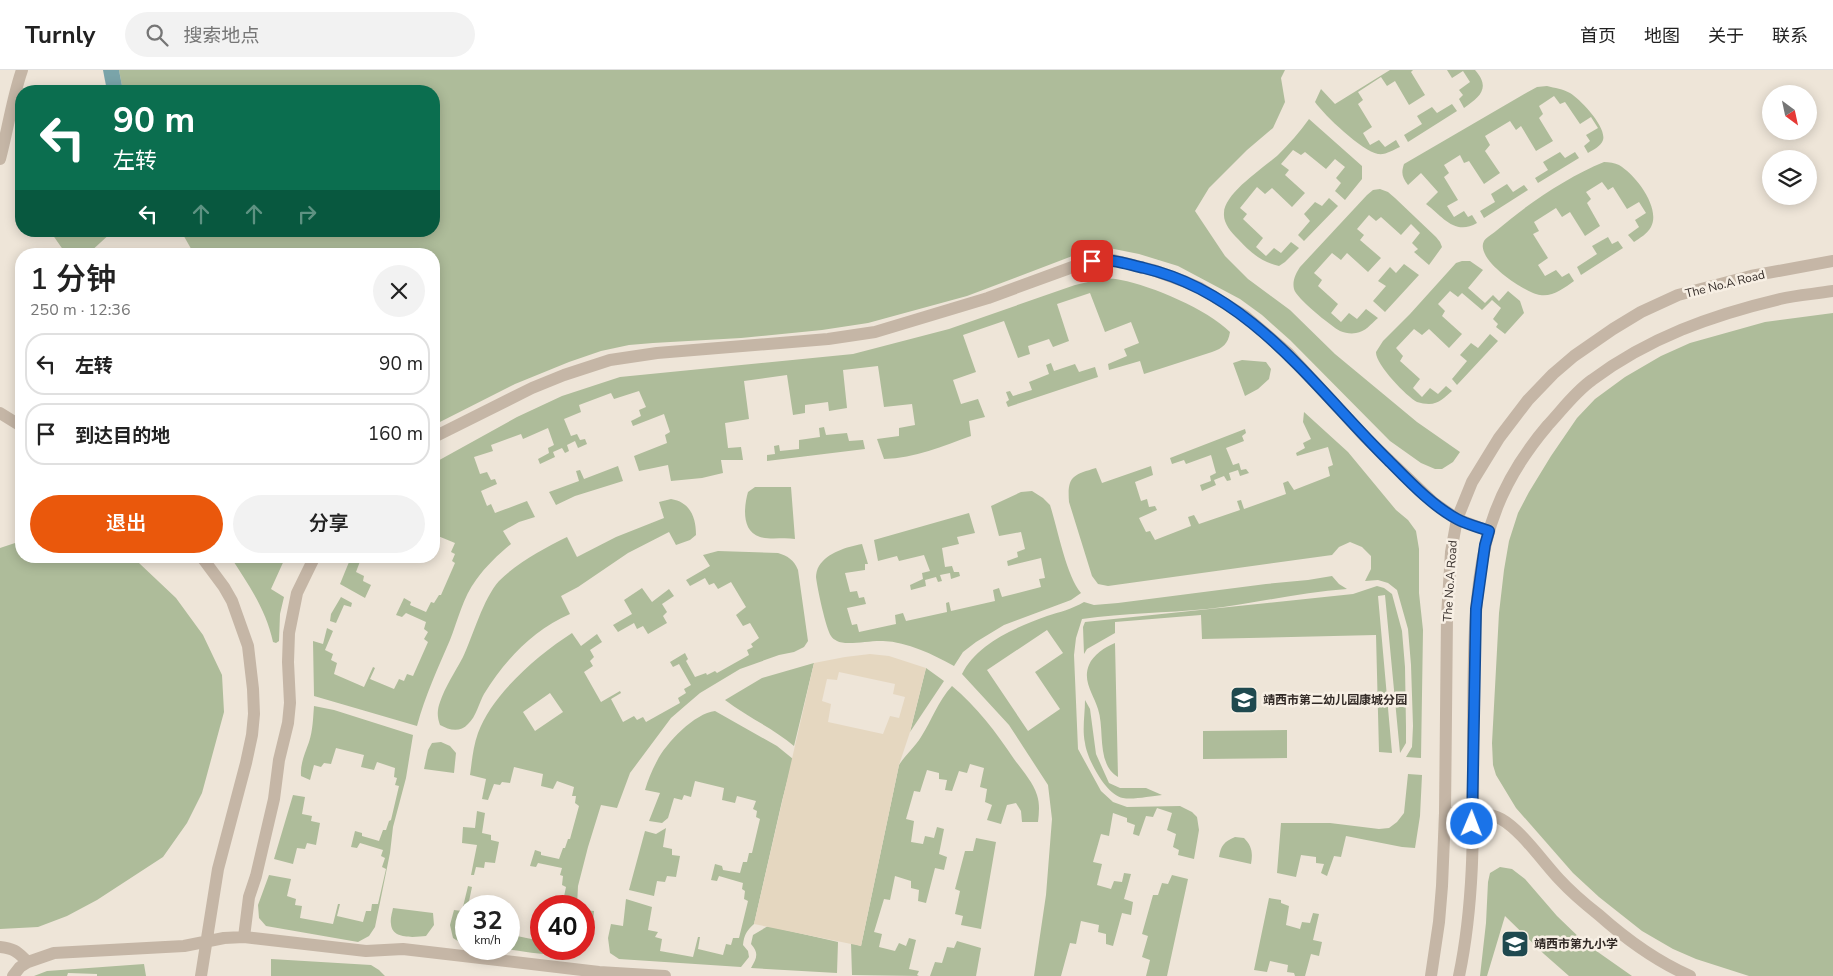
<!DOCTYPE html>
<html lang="zh">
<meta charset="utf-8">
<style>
body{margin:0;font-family:"Nunito Sans","Noto Sans SC",sans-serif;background:#f2f2f2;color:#222;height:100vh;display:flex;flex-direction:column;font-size:19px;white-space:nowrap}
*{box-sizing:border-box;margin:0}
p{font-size:16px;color:#767676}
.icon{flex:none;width:28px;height:28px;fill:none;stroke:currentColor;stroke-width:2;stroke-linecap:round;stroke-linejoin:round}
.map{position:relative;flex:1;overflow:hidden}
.details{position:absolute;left:15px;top:178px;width:425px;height:315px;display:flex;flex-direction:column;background:#fff;border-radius:20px;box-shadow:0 2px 12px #0003}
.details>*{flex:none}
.hud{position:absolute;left:15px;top:15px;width:425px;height:152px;border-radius:20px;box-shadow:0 2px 12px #0003;background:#0b6e4f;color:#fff;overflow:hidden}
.needle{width:32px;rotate:147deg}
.controls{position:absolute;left:1762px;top:15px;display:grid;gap:10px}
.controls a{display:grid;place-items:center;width:55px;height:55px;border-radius:50%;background:#fff;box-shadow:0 2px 12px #0003;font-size:25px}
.speed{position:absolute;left:455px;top:825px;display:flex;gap:10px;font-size:25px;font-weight:700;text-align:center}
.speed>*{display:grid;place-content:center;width:65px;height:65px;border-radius:50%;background:#fff;box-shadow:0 2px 12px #0003;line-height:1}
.speed small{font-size:12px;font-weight:400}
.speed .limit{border:8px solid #d22;background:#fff;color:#111}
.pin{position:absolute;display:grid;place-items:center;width:42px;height:42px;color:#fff;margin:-21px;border-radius:10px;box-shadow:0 2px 8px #0006}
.me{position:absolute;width:55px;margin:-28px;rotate:1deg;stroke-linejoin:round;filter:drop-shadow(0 0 4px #0008)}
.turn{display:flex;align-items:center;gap:18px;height:105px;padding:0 15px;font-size:22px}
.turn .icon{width:65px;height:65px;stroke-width:2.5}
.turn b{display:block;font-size:35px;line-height:42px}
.lanes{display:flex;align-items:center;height:48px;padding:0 15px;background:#0003;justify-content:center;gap:25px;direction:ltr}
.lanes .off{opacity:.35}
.round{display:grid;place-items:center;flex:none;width:52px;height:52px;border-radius:26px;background:#f2f2f2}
.head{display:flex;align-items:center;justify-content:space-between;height:85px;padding:0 15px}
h1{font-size:30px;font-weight:600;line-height:38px}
.action{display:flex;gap:10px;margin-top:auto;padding:10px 15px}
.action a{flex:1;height:58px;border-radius:30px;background:#ea580c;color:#fff;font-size:20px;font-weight:600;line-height:58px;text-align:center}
.action a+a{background:#f2f2f2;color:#222}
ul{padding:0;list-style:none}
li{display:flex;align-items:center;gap:15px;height:62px;margin:0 10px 8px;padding:0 5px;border:2px solid #e0e0e0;border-radius:20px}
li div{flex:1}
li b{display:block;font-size:19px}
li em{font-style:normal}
header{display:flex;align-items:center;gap:30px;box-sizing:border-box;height:70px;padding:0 25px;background:#fff;border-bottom:1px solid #e0e0e0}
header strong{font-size:24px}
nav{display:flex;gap:28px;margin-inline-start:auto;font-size:18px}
.search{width:350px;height:45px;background:#f2f2f2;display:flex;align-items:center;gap:12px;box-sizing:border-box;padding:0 18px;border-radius:28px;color:#767676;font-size:19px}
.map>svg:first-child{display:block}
.green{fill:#aebc9a;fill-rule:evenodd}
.plaza{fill:#e5d7c0;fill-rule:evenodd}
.water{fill:#7aa4a9}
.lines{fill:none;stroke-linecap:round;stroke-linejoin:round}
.minor{stroke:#c5b6a6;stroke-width:12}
.tertiary{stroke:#c5b6a6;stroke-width:12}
.route-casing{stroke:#114b97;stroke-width:12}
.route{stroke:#1a73e8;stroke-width:9}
.labels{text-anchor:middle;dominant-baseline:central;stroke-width:5;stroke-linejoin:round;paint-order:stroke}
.street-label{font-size:12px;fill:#322a26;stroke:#f7efe4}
.poi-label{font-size:12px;font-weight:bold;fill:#322a26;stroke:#f7efe4;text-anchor:start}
</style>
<header>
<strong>Turnly</strong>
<div class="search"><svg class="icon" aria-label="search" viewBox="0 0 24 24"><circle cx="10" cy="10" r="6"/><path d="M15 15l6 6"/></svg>搜索地点</div>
<nav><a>首页</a><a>地图</a><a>关于</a><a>联系</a></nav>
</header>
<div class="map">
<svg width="1833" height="906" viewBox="0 0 1833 906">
<rect width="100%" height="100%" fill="#eee5d8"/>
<path class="green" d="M119,0H1285L1281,8L1285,32L1273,58L1247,80L1209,118L1195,141L1225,186L1248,209L1290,240L1335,284L1417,352L1460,382L1453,392L1442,399H1435L1421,393L1390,371L1290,270L1262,245L1240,229L1178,196L1139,184L1109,178L1075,185L967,226L868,253L822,260L741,268L653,273L629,275L601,281L569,292L515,314L434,355V184H194L181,161H434V21H123Z
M1390,0H1413L1411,2L1425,25L1409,35L1395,11L1387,16L1381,7L1358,22L1363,30L1358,34L1372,57L1363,63L1370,75L1379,70L1385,77L1396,70L1400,77C1393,80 1386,85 1378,84C1362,81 1324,45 1315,32L1321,19L1335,34Z
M1447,0H1475C1491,18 1480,27 1464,38L1459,29L1463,25L1459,20L1470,12L1463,1L1452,8Z
M1547,16C1555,18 1563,19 1570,23C1580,29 1607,57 1603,70C1601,76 1593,80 1588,83L1584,76L1590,71L1586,65L1598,58L1591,47L1580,54L1565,32L1560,34L1554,26L1539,36L1543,44L1539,48L1553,71L1536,81L1521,56L1516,60L1510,51L1485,66L1490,75L1485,81L1500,103L1484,114L1469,91L1464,93L1460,85L1444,95L1449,103L1444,107L1458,130L1447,136L1454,147L1464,141L1468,147L1472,145L1477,153C1455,166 1443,147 1426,134L1438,122L1421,103L1408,115C1402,107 1401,103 1404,94L1526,23L1537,17Z
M1452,34L1457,41L1408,72L1404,65L1422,54L1417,46L1432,37L1437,43Z
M1309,49L1362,96V109L1345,130L1335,121L1341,113L1336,108L1345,97L1335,89L1326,99L1305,82L1301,85L1293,80L1281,94L1289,100L1285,105L1305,123L1292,137L1272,118L1265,124L1257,117L1240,138L1247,144L1243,149L1263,168L1256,177L1266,186L1274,178L1281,183L1291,172L1299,178L1285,192L1279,196C1261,192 1250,182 1238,169C1231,162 1223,153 1224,143C1224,123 1265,97 1278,85C1289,74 1300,62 1309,49Z
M1560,82L1565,88L1575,82L1579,88L1538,113L1535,108L1548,100L1543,92Z
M1604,92C1609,92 1615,93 1619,95C1636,105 1661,138 1651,157C1647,164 1640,168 1634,172L1628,165L1639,157L1635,150L1646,143L1639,132L1627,139L1613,117L1608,120L1602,112L1586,122L1591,129L1587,133L1600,156L1585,166L1570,142L1562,147L1556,138L1534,152L1539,161L1533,164L1548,188L1538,195L1545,206L1556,200L1562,207L1569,203L1574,211C1564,218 1553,227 1540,225C1525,223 1474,189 1484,171C1486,168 1492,164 1496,161C1526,135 1567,107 1604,92Z
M1507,114L1513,122L1524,115L1528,120L1484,148L1480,141L1495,132L1491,124Z
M1380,119L1388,122L1395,128L1436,167L1440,172L1442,177L1429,195L1414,182L1418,179L1412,173L1420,163L1411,154L1401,165L1381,147L1376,151L1369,145L1357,159L1364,165L1360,170L1381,188L1368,202L1347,183L1341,190L1332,183L1314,203L1322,210L1318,216L1338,234L1331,243L1341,252L1349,243L1357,249L1366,239L1378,248C1371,254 1365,262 1356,263C1351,264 1345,263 1340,261C1331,256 1296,228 1294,219C1292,211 1296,203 1300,197L1367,125L1373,120Z
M1329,128L1338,136L1304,171L1298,165L1310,151L1304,144L1315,132L1322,136Z
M50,161H113L88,184H66Z
M1608,167L1612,174L1618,171L1623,178L1581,205L1577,197L1597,184L1592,176Z
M1462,191H1470L1483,200L1468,218L1485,233L1493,225L1499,231L1508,221L1520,231L1524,243L1505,264L1496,257L1498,254L1493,249L1501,238L1492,230L1482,240L1462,223L1458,227L1450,221L1438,234L1445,241L1442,246L1462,264L1449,278L1429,259L1422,265L1414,259L1396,278L1403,286L1400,291L1420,309L1413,318L1422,327L1430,318L1438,324L1446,316L1452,321C1445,327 1439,334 1429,334C1425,334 1421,333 1417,332C1407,327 1375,294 1376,282L1383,271L1410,244L1456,193Z
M1404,194L1419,205L1385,242L1373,231L1386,216L1378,211L1390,197L1396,203Z
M1101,209C1107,209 1114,208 1121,210C1152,216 1207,239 1230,262C1228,274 1223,278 1212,282L1144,304L1140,291L1109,300L1108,294L1127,286L1124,279L1139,273L1131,252L1105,262L1090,223L1057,234L1069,271L1053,277L1049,269L1028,276L1030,284L1018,288L1004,251L963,265L976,302L953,310L961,334L978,329L985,347L969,351L971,366C943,376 915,388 884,389L877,369L899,366V358L915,355L912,334L884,337L878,296L843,300L847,338L829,341L828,332L805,335V343L793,345L787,305L744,311L749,349L725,353L728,378L741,377L743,390H721L723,403L702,408L671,411L668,395L639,401L634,386L667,373L665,365L670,362L664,344L633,356L631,351L641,346L639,340L646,337L639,321L614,329L611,323L579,335L581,342L564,349L571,366L577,364L580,370L585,369L587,374L578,378L575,371L567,375L569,381L565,383L562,378L553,382L555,387L540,394L538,389L549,383L548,378L554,375L548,358L523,369L521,364L491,375L493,381L474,387L480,404L487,402L491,410L495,409L497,414L481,421L487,436L491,434L495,443L527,431L535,447L519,452L503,461L511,474C499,484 486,496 476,510C463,527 458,550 450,570C438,598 425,626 417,656L314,626L313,571L323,574L327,558L333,561L325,580L333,584L331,590L337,593L334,604L364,617L373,597L375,598L370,609L394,619L399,609L404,611L407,604L413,606L428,572L424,569L428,562L424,559L426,552L406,543L402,547L396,545L404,528L411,532L410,535L426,542L431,532L434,533L439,525H441L455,493L452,491L455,484L451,482L455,473L438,466L434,472V393L517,347L562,326L620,307L853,284L949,259L1075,215Z
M1833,243V906H1749L1696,889L1673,879L1642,861L1599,827L1573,803L1516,738L1496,705L1493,695L1492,673L1499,543L1504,500L1509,471L1518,443L1529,422L1551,386L1577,348L1595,329L1625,307L1661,286L1690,273L1765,252Z
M1490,264L1498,271L1457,315L1452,309L1467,291L1460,285L1471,273L1478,278Z
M1242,290L1266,292L1271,299L1269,309L1258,319L1245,326L1233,293Z
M1051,293L1054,301L1075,294L1079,302L1095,297L1098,307L1008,337L1006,332L1009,330L1006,322L1010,321L1013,326L1032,320L1029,312L1049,304L1046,295Z
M1304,342L1348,382L1396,440L1408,450L1416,461L1419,479V523L1423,560L1421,688L1406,687L1412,677L1413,656L1411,595L1408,559L1397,520L1388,513L1378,510L1365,511L1371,499V486L1362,477L1350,472L1339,477L1332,485L1108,516L1098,514L1092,506L1069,432C1067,406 1073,405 1096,398L1102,413L1151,396L1153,405L1135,412L1141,431L1147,429L1149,437L1155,436L1157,440L1139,448L1146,462L1150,461L1155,470L1191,456L1188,447L1194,445L1199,454L1240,440L1237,431L1241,430L1244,439L1286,424L1283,413L1288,411L1294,420L1330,406L1328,397L1333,395L1328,377L1297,386L1296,383L1305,378L1303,373L1311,369L1303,352Z
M824,357L826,365L847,363L849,371L863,370L865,379L767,391V385L775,384L774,376L779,375L780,381L799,379V370L820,367L819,358Z
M1245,359L1246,363L1242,366L1244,371L1226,378L1233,395L1239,393L1241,400L1246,399L1249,403L1240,406L1238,400L1229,403L1231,410L1227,411L1224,406L1214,410L1216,415L1202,421L1200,415L1211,411L1210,406L1216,403L1211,385L1186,394L1184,390L1172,394L1170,388Z
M618,396L623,411L575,426L556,435L549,422L579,411L576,401L580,400L584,409Z
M755,417H791L795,469C784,467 771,470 760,467C741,461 744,436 748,422Z
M1032,421L1043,428L1050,435C1058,460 1066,505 1081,523L1071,530L1004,555L976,572L963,582L954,596C932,584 908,572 883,571C871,570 846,576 837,571C835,570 832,568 831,566C826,559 817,517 816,507C816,504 817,499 819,496C828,482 847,477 862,474L868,494H865V500L845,503L850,522L857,521L859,528L864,527L866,534L847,538L852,555L857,554L859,562L896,554L895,545L903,543L906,551L947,542L946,533L949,532L951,541L995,531L993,520L999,518L1002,527L1041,517L1039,509L1045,508L1041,488L1008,496L1007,491L1018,487L1017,482L1025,479L1021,462L999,466L991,436L1021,422Z
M671,429C690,432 696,447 696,465L690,470L676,475L669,462L628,483L578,517L561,526L570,544C533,560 505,590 484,624C479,633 476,647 468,654C460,663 449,660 440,655C437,647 437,640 440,632C445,617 455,602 463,587C473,566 483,529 499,511C518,492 543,479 567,467L577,487L616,467L664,448L659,432Z
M969,443L975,463L957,467L959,474L942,478L945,497L952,496L954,502H959L960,506L951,509L950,503L940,505L942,511L938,512L936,507L925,510L926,516L911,520L910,515L923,509L922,503L930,501L924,485L899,491L897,486L878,491L874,470Z
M21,471V486H124L139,493L176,528L203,565L222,605L224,642L202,723L187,753L163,787L97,830L67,846L38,857L0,859V478Z
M718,481L778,483C788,486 794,490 798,500L808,571L804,577L794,582L779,585L740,599L700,623L686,635L671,648L630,703L617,738L601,735L588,777L578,816L577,836H562L566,817L562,815L563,806L560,805L562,798L538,793L536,797L530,796L535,780L541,782V785L559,789L563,778H565L568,769H570L579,736L575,733L576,726H572L574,717L557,711L553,719L541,716L543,704L514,697L510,713L502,712L500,715L494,714L488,730L482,729L486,709L470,705C472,691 473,677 478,663C492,624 538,585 572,563L581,576L597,564L602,572L590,580L594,587L590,591L593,596L584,602L601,632L620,621L621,623L611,629L623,652L634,646L637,650L643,647L646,652L680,633L678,628L686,623L684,619L691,615L679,594L673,597L670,592L685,583L688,589L686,591L695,607L706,603L707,605L715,601L717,603L749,585L747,580L753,577L751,574L759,568L750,553L743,556L736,545L746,537L731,512L718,519L714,513L709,515L705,508L690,516L686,510L710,496L703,485ZM550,623L563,642L535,661L523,642Z
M230,486H286L271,519L284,527L280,544L279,571L276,573L273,572C266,539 248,514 230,486Z
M353,486H362L356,502L364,506L363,511L371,515L365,528L340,514L349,492Z
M1332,506L1339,514L1347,519C1300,522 1254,534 1207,539C1166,543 1124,543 1082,549L1076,568L1074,585L1078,679L1101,721L1113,732L1127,737L1180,736L1192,742L1197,747L1199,760L1194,789L1178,785L1179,780L1173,777L1176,764L1167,760L1172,743L1157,738L1153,747L1146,746L1139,766L1133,764L1135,755L1127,752V748L1113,743L1109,766L1101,764L1093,792L1102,794L1097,815L1111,819L1114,811L1122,812L1124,803L1131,804L1124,829L1133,832L1131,845L1122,843L1113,876L1106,874V864L1098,862L1099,855L1081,851L1076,874L1070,873L1061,906H1034L1046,825L1052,749L1048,715L1009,655L962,604C977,573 1017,557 1047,546C1060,542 1072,539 1084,532L1094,535L1118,533L1266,514L1308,510ZM1047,560L1063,583L1035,602L1060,639L1028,661L987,600Z
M1377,516L1384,518L1392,524L1402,561L1405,597L1406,657V673L1400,683L1385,525L1378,526L1392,683L1379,682L1376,565L1202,569L1201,545L1115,552V563L1087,579L1084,584L1083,557L1085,552L1353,524Z
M642,518L652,532L669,519L674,526L662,534L667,542L663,546L667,553L648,564L643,556L637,559L634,553L618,562L613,555L632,544L624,530Z
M341,527L352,533L351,537L344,535L336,553L330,551L331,544Z
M1115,573L1118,707C1096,694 1105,660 1098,639C1094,625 1082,611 1089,595C1093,585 1105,577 1115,573Z
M814,593L794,676C773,658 747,647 725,630L762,608Z
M926,598L944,611L910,662Z
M952,616C977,637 996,662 1014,689C1022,700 1033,712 1037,725C1040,734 1039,743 1038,752H1022L1021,741L1016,733L1007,735L1001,754L987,750L992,735L985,732L987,719L980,717L984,698L970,694L967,703L959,701L952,721L945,720L947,710L939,709V703L927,700L920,722L914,721L906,749L914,751L911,772L923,774L925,766L934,768L937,757L944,759L939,784L947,787L944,800L935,798L926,833L918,831L919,820L911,818V811L895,806L890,830L884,829L874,862L882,864L879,877L895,881L899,873L906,876L909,868L916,870L909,899L919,901L917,905L919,906L852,905L851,873L861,876L899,695C906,684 915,677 921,667C932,650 938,631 952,616Z
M1085,630L1090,639L1096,684L1109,713L1120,718H1146L1162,725C1151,726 1133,730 1123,728C1106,725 1087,689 1085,673C1082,660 1085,644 1085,630Z
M314,636L334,640L413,665L406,708L393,757L390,783L375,857L369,866L358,872L266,856L259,848L258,835L269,805L291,809L287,826L296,829L295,835L302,836L300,848L333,854L338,834H340L337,846L363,852L366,841H371L372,834H378L386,799L382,797L385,788L381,786L383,780L360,773L357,778L351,777L355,761L362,763V766L379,771L383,760H386L389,751L391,750L399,716L395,715L397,708L394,707L395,698L377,692L374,700L361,697L364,685L336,678L331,694L324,693L321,697L314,695L310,710L301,706C300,694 305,683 309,672C313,660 313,648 314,636Z
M715,641L777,676L793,689L782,731L754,854C747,860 744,865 743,875L748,881L749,887L741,897L619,889L610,883L608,868L611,854L623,856L626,829L652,837L648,860L658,862L655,867L662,869L660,881L693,887L698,867H700L698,879L723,885L726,874L731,875L733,868H739L748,831L744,829L745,821L742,819L743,813L719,806L717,811L711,810L715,794L722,796L723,800L740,803L743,792H747L749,783H752L760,749L756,747L757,741L753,739L756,731L737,726L735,733L722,730L724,718L695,711L691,727L684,725L682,730L674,728L668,748L662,753L649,751L660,723L645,720C648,710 652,700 657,691C666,673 695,643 715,641Z
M1287,660V688L1203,689V661Z
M441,672L450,676L456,683L454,703L424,699L428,680L432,673Z
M1408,704L1422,705L1420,746L1415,778L1402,777L1346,766L1341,787L1334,786L1327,806L1321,803L1324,794L1316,793V787L1301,785L1296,807L1277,803L1281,753H1330L1379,759L1389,758L1397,752L1404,743Z
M293,725L305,727L302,744L312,746L311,751L320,753L316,775L307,773L305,779L297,778L293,794L274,789Z
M477,741L485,743L482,763L491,765V770L499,772L495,793L485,792L484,798L476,797L474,805H471L477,775L462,773L463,757L475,758Z
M666,758L663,777L672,779V785L680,786L676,807L667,806L665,812L657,811L654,826L629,820L645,761L656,764Z
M1235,767L1244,768C1252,776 1253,783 1251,794L1219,787C1221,775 1224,772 1235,767Z
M976,768L996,772L981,859L961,855L963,846L955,844L960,821L955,819L965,781H973Z
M1500,797L1512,799L1525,809L1557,846L1585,873L1632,906H1569L1544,884L1505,846L1487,906H1480L1486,853L1488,812L1490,803Z
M1172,805L1188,809L1167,906H1146L1150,890L1142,887L1148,866L1142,864L1153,825H1158L1162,813L1168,814Z
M468,816L472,817L468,836H466V874L461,873L453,868L450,855L454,840L462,841Z
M1269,828L1281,830V833L1289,836L1286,855L1300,859L1302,852L1310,853L1313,843L1319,844L1313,870L1322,872L1319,886L1311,884L1305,906H1295L1294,903L1287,902L1288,895L1270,891L1267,902L1254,900Z
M393,838L433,843L434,855L426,866C415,867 392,870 391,854C390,849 392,843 393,838Z
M584,840L594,841C593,852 593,868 585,878C575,892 523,881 506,879H509V873H513L517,853H519L517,866L541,871V879H584Z
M768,856L838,872L837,903L751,898C757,888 759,883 751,874L753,865Z
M957,871L981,878L976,906H930L935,892L942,893L947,877L954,878Z
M271,889L371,895L379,900L385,906H271Z
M144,894L146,906H97V904L68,903L67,906H34L47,901Z"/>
<path class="plaza" d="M870,584L889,586L926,598L910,662L899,695L861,876L754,854L814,593L845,587ZM839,602L895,614L893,624L905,627L899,648L890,646L883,664L828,652L831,634L822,631L827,609L837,610Z"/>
<path class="water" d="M103,0H119L123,21H107Z"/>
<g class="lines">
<path class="minor" d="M0,89C8,59 12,29 22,0
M0,343L21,356
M434,367L532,318L564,305L610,290L657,283L828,269L875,262L988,228L1078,195L1104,189L1113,190L1153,200L1186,212L1200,218L1245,246L1288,283L1365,367L1434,433L1457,449L1489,461
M201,486L224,517L232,531L248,576L253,619L254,644L252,665L246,693L218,799L201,906
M1445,743C1461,743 1487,741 1501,749C1521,760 1543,792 1559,809C1571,822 1585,834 1599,845C1627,870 1656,891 1690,906
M244,867L249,827L256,806L274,729L279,690L288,653L290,633L288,592L289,563L297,523L315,486
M0,877C16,879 17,882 28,892
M13,906L20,897L28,892L54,883L184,876L224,868L244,867L366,881L403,879L599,902L665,906"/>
<path class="tertiary" d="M1431,906L1439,852L1442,816L1445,743L1447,546L1451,482L1457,449L1472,412L1499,368L1528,330L1553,304L1574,286L1613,259L1641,242L1678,225L1751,206L1833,191
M1459,906C1476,825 1473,742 1473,660C1474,600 1472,531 1486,473C1496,428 1519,389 1548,355C1562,340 1575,322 1592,310C1648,268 1712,245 1780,229C1797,225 1815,224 1833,221"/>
</g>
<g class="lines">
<defs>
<path id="route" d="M1092,191C1112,188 1126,194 1144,198C1251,223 1314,317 1388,390C1408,410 1431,435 1457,449C1466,454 1478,457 1489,461L1485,475L1476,539L1472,754"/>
</defs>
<use href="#route" class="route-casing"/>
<use href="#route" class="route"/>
</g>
<defs>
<symbol id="school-square" viewBox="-11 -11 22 22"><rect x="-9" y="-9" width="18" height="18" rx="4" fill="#1f494f" stroke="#f7efe4"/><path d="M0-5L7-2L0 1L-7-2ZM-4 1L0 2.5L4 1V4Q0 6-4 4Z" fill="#fff"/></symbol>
</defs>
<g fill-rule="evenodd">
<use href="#school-square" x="1228" y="614" width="32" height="32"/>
<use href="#school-square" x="1499" y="858" width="32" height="32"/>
</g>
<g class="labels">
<g class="street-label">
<text transform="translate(1725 214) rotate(-14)">The No.A Road</text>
<text transform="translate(1450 511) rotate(-86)">The No.A Road</text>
</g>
<g class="poi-label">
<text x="1263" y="630">靖西市第二幼儿园康城分园</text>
<text x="1534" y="874">靖西市第九小学</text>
</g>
</g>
</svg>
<div class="controls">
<a><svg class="needle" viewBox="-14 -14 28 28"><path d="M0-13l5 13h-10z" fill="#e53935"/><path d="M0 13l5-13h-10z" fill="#767676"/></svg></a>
<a><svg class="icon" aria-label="layers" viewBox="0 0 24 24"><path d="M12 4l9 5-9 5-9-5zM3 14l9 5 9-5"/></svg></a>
</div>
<div class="speed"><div>32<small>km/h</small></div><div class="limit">40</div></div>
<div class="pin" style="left:1092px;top:191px;background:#d93025"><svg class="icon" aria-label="arrive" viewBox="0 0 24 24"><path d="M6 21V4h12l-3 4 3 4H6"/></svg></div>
<svg class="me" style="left:1472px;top:754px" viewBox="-20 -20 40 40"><circle r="17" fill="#1a73e8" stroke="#fff" stroke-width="3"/><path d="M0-11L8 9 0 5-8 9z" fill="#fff"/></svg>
<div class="hud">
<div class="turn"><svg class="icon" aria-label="left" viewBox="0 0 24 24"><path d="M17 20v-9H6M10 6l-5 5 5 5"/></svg><div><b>90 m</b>左转</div></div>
<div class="lanes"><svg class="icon" aria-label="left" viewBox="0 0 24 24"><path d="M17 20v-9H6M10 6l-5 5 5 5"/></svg><svg class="icon off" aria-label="ahead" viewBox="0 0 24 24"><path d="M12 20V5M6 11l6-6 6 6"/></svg><svg class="icon off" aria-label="ahead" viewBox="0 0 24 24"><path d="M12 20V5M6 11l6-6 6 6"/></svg><svg class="icon off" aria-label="right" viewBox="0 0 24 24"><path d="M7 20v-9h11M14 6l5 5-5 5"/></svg></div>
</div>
<section class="details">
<div class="head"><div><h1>1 分钟</h1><p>250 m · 12:36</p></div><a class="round"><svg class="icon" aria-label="close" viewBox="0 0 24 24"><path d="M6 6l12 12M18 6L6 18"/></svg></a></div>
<ul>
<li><svg class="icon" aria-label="left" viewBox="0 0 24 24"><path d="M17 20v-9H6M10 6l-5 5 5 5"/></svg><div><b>左转</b></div><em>90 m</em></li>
<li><svg class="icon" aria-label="arrive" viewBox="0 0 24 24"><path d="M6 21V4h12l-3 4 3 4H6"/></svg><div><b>到达目的地</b></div><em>160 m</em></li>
</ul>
<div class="action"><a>退出</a><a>分享</a></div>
</section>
</div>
